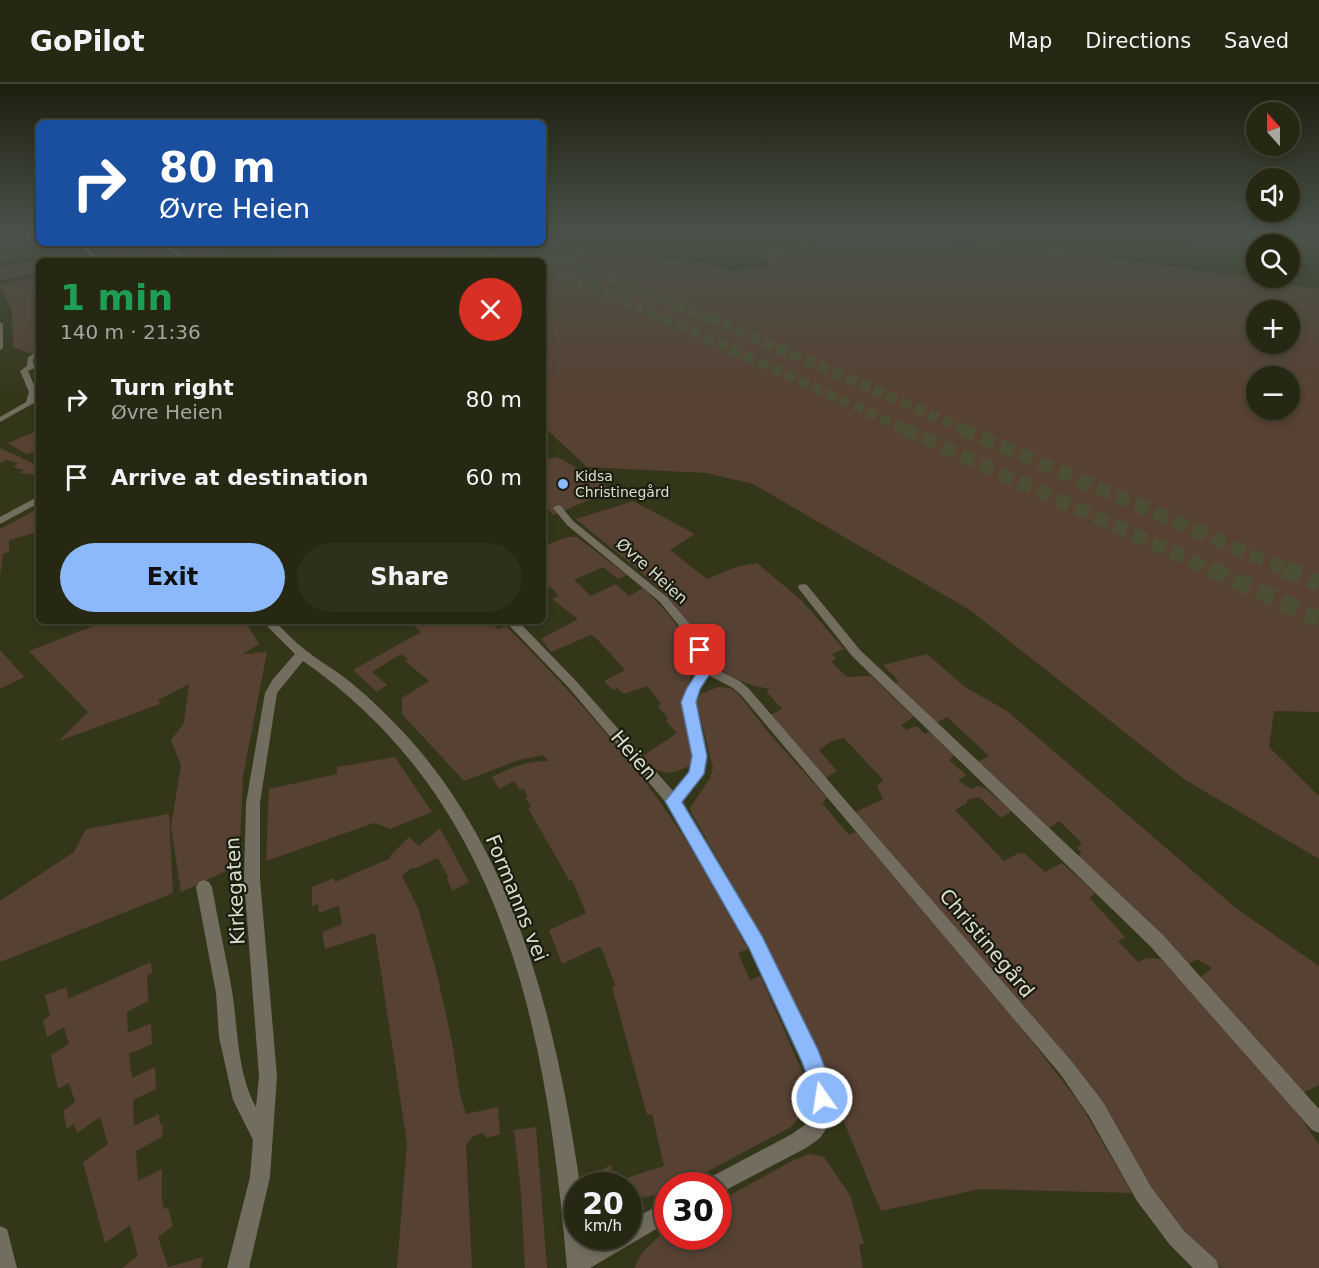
<!DOCTYPE html>
<meta charset="utf-8">
<style>
body{margin:0;font-family:"DejaVu Sans",sans-serif;background:#2f301c;color:#f1f3f6;height:100vh;display:flex;flex-direction:column;font-size:22px;white-space:nowrap}
*{box-sizing:border-box;margin:0}
p{font-size:20px;color:#a4a6a0}
.icon{flex:none;width:33px;height:33px;fill:none;stroke:currentColor;stroke-width:2;stroke-linecap:round;stroke-linejoin:round}
.map{position:relative;flex:1;overflow:hidden}
.panel{position:absolute;left:36px;top:174px;width:510px;height:366px;display:flex;flex-direction:column;background:#272813;border-radius:9px;box-shadow:0 3px 9px #0003,0 0 0 2px #434433}
.panel>*{flex:none}
.guide{position:absolute;left:36px;top:36px;width:510px;height:126px;border-radius:9px;box-shadow:0 3px 9px #0003,0 0 0 2px #434433;background:#1a4fa0;color:#fff;overflow:hidden}
.needle{width:39px;rotate:339deg}
.fabs{position:absolute;left:1246px;top:18px;display:grid;gap:12px}
.fabs a{display:grid;place-items:center;width:54px;height:54px;border-radius:50%;background:#272813;box-shadow:0 3px 9px #0003,0 0 0 2px #434433;font-size:30px}
.speed{position:absolute;left:564px;top:1088px;display:flex;gap:12px;font-size:30px;font-weight:700;text-align:center}
.speed>*{display:grid;place-content:center;width:78px;height:78px;border-radius:50%;background:#272813;box-shadow:0 3px 9px #0003,0 0 0 2px #434433;line-height:1}
.speed small{font-size:15px;font-weight:400}
.speed .limit{border:9px solid #d22;background:#fff;color:#111}
.pin{position:absolute;display:grid;place-items:center;width:51px;height:51px;color:#fff;margin:-26px;border-radius:12px;box-shadow:0 3px 9px #0006}
.me{position:absolute;width:66px;margin:-33px;rotate:347deg;stroke-linejoin:round;filter:drop-shadow(0 0 4px #0008)}
.turn{display:flex;align-items:center;gap:21px;height:126px;padding:0 24px;font-size:27px}
.turn .icon{width:78px;height:78px;stroke-width:2.5}
.turn b{display:block;font-size:42px;line-height:51px}
.round{display:grid;place-items:center;flex:none;width:63px;height:63px;border-radius:32px;background:#2f301c}
.headline{display:flex;align-items:center;justify-content:space-between;height:102px;padding:0 24px}
h1{font-size:36px;font-weight:700;line-height:45px;color:#1e9e55}
.cta{display:flex;gap:12px;margin-top:auto;padding:12px 24px}
.cta a{flex:1;height:69px;border-radius:36px;background:#8bb9fc;color:#111;font-size:24px;font-weight:700;line-height:69px;text-align:center}
.cta a+a{background:#2f301c;color:#f1f3f6}
ul{padding:0;list-style:none}
li{display:flex;align-items:center;gap:18px;height:78px;padding:0 24px}
li div{flex:1}
li b{display:block;font-size:22px}
li em{font-style:normal}
header{display:flex;align-items:center;gap:36px;box-sizing:border-box;height:84px;padding:0 30px;background:#272813;border-bottom:2px solid #434433}
header strong{font-size:28px}
nav{display:flex;gap:33px;margin-inline-start:auto;font-size:21px}
.map>svg:first-child{display:block}
.green{fill:#574133;fill-rule:evenodd}
.lines{fill:none;stroke-linecap:round;stroke-linejoin:round}
.highway-tunnel-far3{stroke:#4d4f34;stroke-width:8;stroke-dasharray:8 4.5;stroke-linecap:butt}
.highway-tunnel-far2{stroke:#4d4f34;stroke-width:10;stroke-dasharray:10 5;stroke-linecap:butt}
.highway-tunnel-far1{stroke:#4d4f34;stroke-width:14;stroke-dasharray:14 7;stroke-linecap:butt}
.highway-tunnel{stroke:#4d4f34;stroke-width:17;stroke-dasharray:17 9;stroke-linecap:butt}
.street{fill:#736d60;fill-rule:evenodd}
.route{fill:#8bb9fc;stroke:#5a78a4;stroke-width:1.5}
.poi-dot{fill:#8bb9fc;stroke:#1b1d10;stroke-width:2}
.labels{text-anchor:middle;dominant-baseline:central;stroke-width:4.5;stroke-linejoin:round;paint-order:stroke}
.far-poi-label{font-size:14px;fill:#dcdecd;stroke:#1b1d10;text-anchor:start}
.street-label{font-size:16px;fill:#dcdecd;stroke:#1b1d10}
.near-street-label{font-size:20px;fill:#dcdecd;stroke:#1b1d10}
</style>
<header>
<strong>GoPilot</strong>
<nav><a>Map</a><a>Directions</a><a>Saved</a></nav>
</header>
<div class="map">
<svg width="1319" height="1184" viewBox="0 0 1319 1184">
<rect width="100%" height="100%" fill="#343619"/>
<path class="green" d="M20,148L39,149V159H71L91,177H50L49,174L78,168L43,174L38,163L25,157L28,155L23,158L28,169L0,179V154Z
M845,148H890L962,158L1040,164L1319,205V628L1274,627L1269,663L1319,712V775L1184,695L970,526L753,400L707,389L587,383L543,342V177H276L269,161L262,159H543V155L607,174L626,171L701,179L730,187L768,184L769,177L760,168L798,162ZM1257,226H1290V260H1257ZM1257,292H1290V326H1257Z
M1095,148H1235L1255,152L1319,148V173L1290,170V160H1257V166Z
M85,159H123L127,162L125,159H161L169,165L116,176L168,166L180,177H106Z
M169,159H226L232,162L216,173H241V177H190Z
M38,177L39,189L0,196V183Z
M39,193V268L33,270L13,263L12,227L0,201Z
M39,346V367L26,370L8,359Z
M0,364L39,382V391L19,389L24,386L13,383L18,379L6,376L0,379Z
M558,373L613,406L553,431L549,426L543,428V376Z
M633,417L695,450L670,466L707,495L736,483L757,479L802,517L844,565L832,570L836,575L831,578L847,593L871,592L914,633L901,641L906,646L916,642L925,650L930,648L954,672L949,676L966,691L958,697L971,705L978,702L986,705L1012,727L1001,734L979,713L967,716V719L955,726L1004,777L1017,770L1024,769L1045,788L1062,779L1095,809L1090,814L1125,853L1118,857L1138,878L1147,874L1161,875L1289,1016L1319,1061V1184H1222L1190,1158L1147,1102L1092,1004L856,728L883,715L877,702L883,696L844,654L832,657L819,666L837,687L825,694L770,631L782,625L766,607L770,605C703,593 708,560 671,517C644,487 606,461 576,435Z
M39,424V448L9,456V468L3,470L0,492V445Z
M568,453H577L627,491L618,495L603,483L574,496L591,512L616,500L629,512L643,504C666,526 696,556 691,591C690,600 684,609 683,618C681,639 698,661 689,682C666,693 659,691 643,672L677,649L666,637L668,634L657,622L661,620L647,602L624,610L617,604L613,606L604,597L625,586L598,556L591,551L551,568L541,555L578,535L552,515L559,512L551,503L543,505V462Z
M106,537H245L259,560L243,570L267,568L243,692L239,781L181,808L171,742L181,681L171,656L184,639L189,600L158,616L160,620L59,657L88,628L29,567Z
M408,537H447L449,541L459,537H489L498,545L506,542C571,607 635,677 685,755C707,791 728,828 748,865L738,869L750,896L760,892L767,907L808,1001L807,1025L791,1043L682,1101H668L667,1108L629,1117L628,1101H604L597,1088L611,1081L614,1098L664,1082L652,1030L647,1031L612,903L615,901L602,865L598,863L562,880L549,846L586,829L572,796H569L528,724L531,722L525,714L528,712L523,704L520,706L514,697L499,705L492,693C512,683 527,677 548,677L543,671L519,676L464,697L402,630V614L429,597L405,577L408,575L401,570L372,588L387,601L377,608L353,586L421,548Z
M0,566L24,593L0,605Z
M927,570L965,603L1007,627L1237,825L1319,882V1001L1302,1009L1199,894L1212,884L1197,875L1187,881L1077,773L1082,769L1077,764L1082,759L1059,737L1049,744L978,677L989,672L947,633L936,639L895,602L898,596L883,581Z
M718,603L731,604L739,611L768,648L827,714L822,719L849,751L856,748L1016,937L1079,1018L1132,1109L980,1105L881,1127L807,949L745,823L692,730L690,724L710,694L713,684L696,616L701,610Z
M395,673L432,728L390,745L374,739L266,777L269,705L337,690V683Z
M169,730L173,809L0,878V817L74,768L86,745Z
M440,744L469,798L452,807L447,795L449,794L438,774L416,784H411L402,792L418,824L436,886L452,958L460,1011L466,1030L498,1023L500,1050L487,1054L482,1049L472,1053L466,1061L472,1184H397L407,1059L375,849L325,865L322,848L342,840L339,822L319,829L318,820L312,822V803L334,794L335,798L391,774L390,772L409,753L419,762Z
M151,878L152,889L147,891L148,917L127,928L128,949L151,939L152,960L129,970L132,994L155,983L156,1005L133,1016L134,1042L159,1030L160,1041L163,1040L162,1053L136,1067L138,1097L162,1085V1116L164,1125L168,1124L173,1142L158,1153L168,1183L203,1173L201,1184H122L138,1172L130,1141L105,1159L83,1078L108,1060L100,1033L77,1049L74,1040L67,1045L63,1027L75,1018L69,999L58,1005L51,971L69,960L64,943L47,953L43,936L50,932L45,911L67,903L68,915Z
M536,1043L547,1184H525L521,1109L514,1046Z
M809,1070L824,1073L850,1111L864,1160H859L863,1184H634L642,1169L667,1144L668,1152H718L719,1117L794,1076Z"/>
<g class="lines">
<path class="highway-tunnel-far3" d="M439,159L513,177
M502,159L587,185L712,236
M543,186L602,207L666,236"/>
<path class="highway-tunnel-far2" d="M663,234L907,346
M709,234L966,346"/>
<path class="highway-tunnel-far1" d="M904,345L1214,487
M962,345L1289,487"/>
<path class="highway-tunnel" d="M1211,485L1319,535
M1285,485L1319,500"/>
<path class="street" d="M77,159H83L101,177H95Z
M162,159H168L189,177H183Z
M0,238L3,240V264L0,266Z
M39,267V272L33,275V280L39,278V282L28,287L37,308L34,319L0,338V333L26,318L29,308L20,287L27,282L28,273Z
M39,412V419L0,440V433Z
M558,421L561,422L573,437L668,514L697,549L711,582L741,598L749,605L1073,979L1103,1018L1151,1103L1184,1147L1216,1176L1219,1184H1193L1170,1161L1137,1117L1089,1032L1061,991L741,611L733,604L708,591L700,605L695,618L707,673L701,694L681,718L762,852L817,968L830,1000L831,1028L830,1039L820,1054L806,1064L718,1110V1101H706L709,1094L792,1050L806,1040L811,1034L813,1028L812,1000L803,978L750,864L668,721L569,604L505,537H518L577,598L673,707L690,688L693,673L683,618L688,604L700,585L688,553L660,518L567,441L553,424Z
M803,500L807,501L860,566L1163,851L1319,1025V1049L1312,1046L1151,863L852,572L799,505L798,503L799,501Z
M262,537H275C284,547 294,557 304,565C316,575 329,582 341,591C364,608 385,629 405,650C517,772 557,942 580,1101H578V1152H585L586,1162L605,1152H628V1138L668,1116V1138L590,1184H567C547,952 507,719 303,577L277,609L260,719V795L277,992L270,1093L249,1184H227L250,1093L253,1056L233,1016L219,953L216,909L196,803L199,798L204,796L209,798L212,803C218,838 226,872 232,907C238,944 237,989 256,1023L259,992L244,795L246,719L265,609L273,595L295,570Z
M0,1142L7,1145L17,1184H0Z"/>
</g>
<linearGradient id="sky" x2="0" y2="1"><stop stop-color="#1d1e0e"/><stop offset="0.47" stop-color="#4a5249"/><stop offset="1" stop-color="#4a5249" stop-opacity="0"/></linearGradient>
<rect width="1319" height="314" fill="url(#sky)"/>
<path class="route" d="M700,562L706,566L713,585L700,605L696,618L707,672L704,690L682,718L762,852L818,966L831,1000L832,1014L829,1022L822,1025L814,1022L810,1000L802,978L749,864L665,717L689,688L692,672L681,618L687,604L699,585L693,566Z"/>
<circle class="poi-dot" cx="563" cy="400" r="6"/>
<g class="labels">
<g class="far-poi-label">
<text x="575" y="392">Kidsa<tspan x="575" dy="16">Christinegård</tspan></text>
</g>
<g class="street-label">
<text transform="translate(652 487) rotate(42)">Øvre Heien</text>
</g>
<g class="near-street-label">
<text transform="translate(634 671) rotate(49)">Heien</text>
<text transform="translate(235 807) rotate(-93)">Kirkegaten</text>
<text transform="translate(517 814) rotate(68)">Formanns vei</text>
<text transform="translate(987 859) rotate(50)">Christinegård</text>
</g>
</g>
</svg>
<div class="fabs">
<a><svg class="needle" viewBox="-14 -14 28 28"><path d="M0-13l5 13h-10z" fill="#e53935"/><path d="M0 13l5-13h-10z" fill="#a4a6a0"/></svg></a>
<a><svg class="icon" aria-label="sound" viewBox="0 0 24 24"><path d="M4 9h4l5-4v14l-5-4H4zM17 9q2 3 0 6"/></svg></a>
<a><svg class="icon" aria-label="search" viewBox="0 0 24 24"><circle cx="10" cy="10" r="6"/><path d="M15 15l6 6"/></svg></a>
<a>+</a>
<a>−</a>
</div>
<div class="speed"><div>20<small>km/h</small></div><div class="limit">30</div></div>
<div class="pin" style="left:700px;top:566px;background:#d93025"><svg class="icon" aria-label="arrive" viewBox="0 0 24 24"><path d="M6 21V4h12l-3 4 3 4H6"/></svg></div>
<svg class="me" style="left:822px;top:1014px" viewBox="-20 -20 40 40"><circle r="17" fill="#8bb9fc" stroke="#fff" stroke-width="3"/><path d="M0-11L8 9 0 5-8 9z" fill="#fff"/></svg>
<div class="guide">
<div class="turn"><svg class="icon" aria-label="right" viewBox="0 0 24 24"><path d="M7 20v-9h11M14 6l5 5-5 5"/></svg><div><b>80 m</b>Øvre Heien</div></div>
</div>
<section class="panel">
<div class="headline"><div><h1>1 min</h1><p>140 m · 21:36</p></div><a class="round" style="background:#d93025;color:#fff"><svg class="icon" aria-label="close" viewBox="0 0 24 24"><path d="M6 6l12 12M18 6L6 18"/></svg></a></div>
<ul>
<li><svg class="icon" aria-label="right" viewBox="0 0 24 24"><path d="M7 20v-9h11M14 6l5 5-5 5"/></svg><div><b>Turn right</b><p>Øvre Heien</p></div><em>80 m</em></li>
<li><svg class="icon" aria-label="arrive" viewBox="0 0 24 24"><path d="M6 21V4h12l-3 4 3 4H6"/></svg><div><b>Arrive at destination</b></div><em>60 m</em></li>
</ul>
<div class="cta"><a>Exit</a><a>Share</a></div>
</section>
</div>
